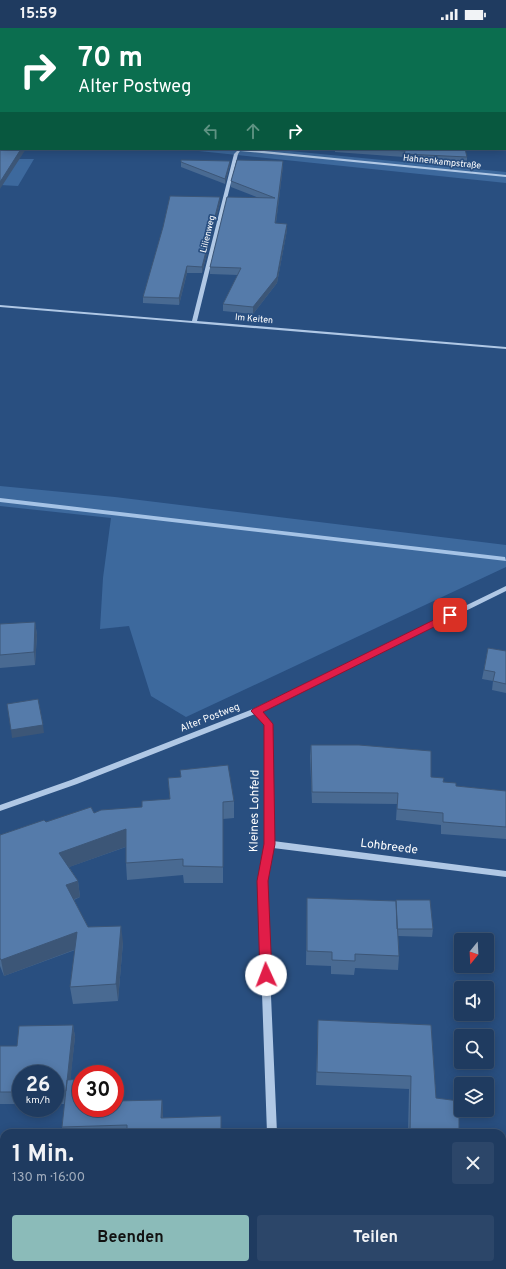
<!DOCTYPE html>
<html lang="de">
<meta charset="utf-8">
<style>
body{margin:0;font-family:Overpass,sans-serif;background:#2c4669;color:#f1f3f6;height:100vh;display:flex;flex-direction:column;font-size:15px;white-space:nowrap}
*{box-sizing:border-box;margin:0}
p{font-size:13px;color:#a1adbd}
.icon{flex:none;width:22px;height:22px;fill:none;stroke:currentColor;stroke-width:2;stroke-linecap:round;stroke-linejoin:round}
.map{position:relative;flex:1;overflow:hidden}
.details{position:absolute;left:0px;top:1101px;width:506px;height:140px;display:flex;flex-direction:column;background:#1f3b60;border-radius:12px 12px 0 0;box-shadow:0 2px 10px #0003,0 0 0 1px #3c5575}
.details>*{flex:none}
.guide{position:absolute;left:0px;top:0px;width:506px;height:122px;box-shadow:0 2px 10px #0003,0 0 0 1px #3c5575;background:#0b6e4f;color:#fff;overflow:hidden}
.needle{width:26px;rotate:198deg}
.fabs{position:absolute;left:454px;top:905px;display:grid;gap:8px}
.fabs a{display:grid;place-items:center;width:40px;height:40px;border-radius:4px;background:#1f3b60;box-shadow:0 2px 10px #0003,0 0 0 1px #3c5575;font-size:20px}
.speed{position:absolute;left:12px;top:1037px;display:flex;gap:8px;font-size:20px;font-weight:700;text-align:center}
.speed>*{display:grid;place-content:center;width:52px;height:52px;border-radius:50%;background:#1f3b60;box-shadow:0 2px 10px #0003,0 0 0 1px #3c5575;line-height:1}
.speed small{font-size:10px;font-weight:400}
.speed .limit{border:6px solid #d22;background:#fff;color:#111}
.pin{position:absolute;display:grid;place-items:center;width:34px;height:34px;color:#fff;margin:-17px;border-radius:8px;box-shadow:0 2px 6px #0006}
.me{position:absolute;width:44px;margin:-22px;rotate:358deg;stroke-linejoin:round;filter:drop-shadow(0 0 3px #0008)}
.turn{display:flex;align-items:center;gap:14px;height:84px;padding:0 12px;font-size:18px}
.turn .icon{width:52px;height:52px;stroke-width:2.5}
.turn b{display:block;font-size:28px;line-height:34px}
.lanes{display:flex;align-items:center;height:38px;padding:0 12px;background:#0003;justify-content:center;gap:20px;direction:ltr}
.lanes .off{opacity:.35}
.round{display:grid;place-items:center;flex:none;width:42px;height:42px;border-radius:4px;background:#2c4669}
.headline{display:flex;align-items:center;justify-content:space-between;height:68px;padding:0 12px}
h1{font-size:24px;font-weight:700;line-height:30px}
.button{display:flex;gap:8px;margin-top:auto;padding:8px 12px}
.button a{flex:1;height:46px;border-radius:4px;background:#8bbbb9;color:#111;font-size:16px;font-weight:700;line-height:46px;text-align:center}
.button a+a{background:#2c4669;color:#f1f3f6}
.status{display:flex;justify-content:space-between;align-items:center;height:28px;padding:0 20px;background:#1f3b60;direction:ltr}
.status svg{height:11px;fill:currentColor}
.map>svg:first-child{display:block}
.green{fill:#3d699d}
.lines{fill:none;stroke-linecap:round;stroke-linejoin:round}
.stream{fill:#a5c3e6;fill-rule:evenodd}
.minor{fill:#b0c8e5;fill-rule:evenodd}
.wall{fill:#496a92}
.shaded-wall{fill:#3c5677}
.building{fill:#557baa;stroke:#3c5677}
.route{fill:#e11d48;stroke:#92132f}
.labels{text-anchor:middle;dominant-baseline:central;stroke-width:3.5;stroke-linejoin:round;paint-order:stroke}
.far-street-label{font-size:9px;fill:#fff;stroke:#294f80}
.street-label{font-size:10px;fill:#fff;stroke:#294f80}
.near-street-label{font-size:12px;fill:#fff;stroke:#294f80}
</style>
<div class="status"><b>15:59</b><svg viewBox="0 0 49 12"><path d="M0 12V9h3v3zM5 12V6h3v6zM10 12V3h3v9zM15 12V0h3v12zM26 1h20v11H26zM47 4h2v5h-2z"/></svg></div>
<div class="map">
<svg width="506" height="1241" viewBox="0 0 506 1241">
<rect width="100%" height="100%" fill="#294f80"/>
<path class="green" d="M180,121H269L506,144V155Z
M0,131H34L18,158L0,157Z
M0,458L115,469L506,517V539L186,689L151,668L129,598L100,601L103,550L111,490L0,478Z"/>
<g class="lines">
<path class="stream" d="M0,470L505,529L506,533L0,474Z"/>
<path class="minor" d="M0,35H1L0,38Z
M505,38H506V40H505Z
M0,97H1V99H0Z
M230,121H243L506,147V149L240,123L238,126L197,293L506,319V321L0,279V277L192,293L234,126L237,123Z
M506,558V563L261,684L273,696V813L506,843V849L273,820L266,853L277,1105H267L258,853L265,816V697L255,686L77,756L0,783V777L71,752L253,681Z
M271,1237H283L284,1241H272Z"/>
</g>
<path class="wall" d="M506,0V34H505V1Z
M335,121H465L467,129V135L403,132L404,129L335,124Z
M230,133V137L225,156L181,139V134Z
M283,133V138L276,195L287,202L277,255L253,286L223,283V276L238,247L210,246V239L259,170L231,159V153Z
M220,175L202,245H187L179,277L143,275V269Z
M35,594L37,607L35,637L0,640V602Z
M488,620L506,623V665L492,662L493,653L482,651Z
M311,717L431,749L456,758L506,763V811L441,806V797L396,792L397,776L312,775L310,728Z
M180,742L234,773V790L223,791V855H184L183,847L127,852L126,835V819L69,839L78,853L80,869L74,872L88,899L123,914L118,973L73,976L70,959L75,922L4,948L0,938V807L46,794L94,785L142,779L170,771L168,750L181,749Z
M307,870L433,901L432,909L398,908L399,928L398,942L355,940L354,947L331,946V938L306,937Z
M318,992L431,997L436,1070L459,1105H408L409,1061L316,1057Z
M73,997L75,1009L70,1052L81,1080L162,1072L163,1090L221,1105H63L62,1099L65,1076H55V1046H21V1076H0V1018H17Z
M4,1170V1219H0V1171Z
M440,1237H502L506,1241H439Z"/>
<path class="shaded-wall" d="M21,121H26L0,161V154Z
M230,133V137L225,156V151Z
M283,133V138L275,202V195Z
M220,169V175L202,245V239Z
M287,196V202L277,255L253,286V279Z
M187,238V245L179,277V270Z
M35,594L37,607L35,637L34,624Z
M43,697L44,705L12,710L11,702Z
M126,801L128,818L61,842L59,825Z
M78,853L80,869L69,873L66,857Z
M121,898L123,914L118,973L116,956Z
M77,904L79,920L4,948L1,932Z
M73,997L75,1009L68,1076L66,1063Z
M162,1072L163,1084L162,1102L161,1090Z
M84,1237H86V1241H84Z"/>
<path class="building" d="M76,0H239V1H74Z
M441,0H506V28H505V1H441Z
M0,104H1V121H21L0,154Z
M377,121H465L467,129L404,126L405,123Z
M181,132L230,133L225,151L181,134Z
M237,132L283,133L275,195L287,196L277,249L253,279L223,276L241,240L210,239L227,169L275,170L231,153Z
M170,168L220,169L202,239L187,238L179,270L143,269L163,199Z
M35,594L34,624L0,627V596Z
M488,620L506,623V656L493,653L495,644L484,642Z
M38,671L43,697L11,702L7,676Z
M311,717H359L431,723V749L444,750L443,754L456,755V758L506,763V799L443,794V785L397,781L398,765L312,764Z
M228,737L234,773L223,774V839L183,838V831L126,835V801L59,825L78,853L66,857L88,899L121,898L116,956L70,959L77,904L1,932L0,930V807L44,792L46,794L91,779L94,785L101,782L142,779V773L170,771L168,750L181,749L180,742Z
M307,870L396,873L399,928L355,926V933L332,932V924L307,923Z
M396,872H430L433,901H397Z
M318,992L431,997L436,1070L459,1073V1105H410L411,1048L317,1044Z
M73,997L66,1063L55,1064V1046H21V1064H0V1018H17L19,998Z
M81,1051V1080H115V1073L162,1072L161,1090L221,1088V1105H127V1097L62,1099L67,1052Z
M4,1170V1212H0V1171Z
M502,1203L503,1204L506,1234V1241H441V1237H502Z
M61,1237H84V1241H61Z"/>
<path class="route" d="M450,584L454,585L455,587L454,589L263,684L273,696L275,816L268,853L272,947L270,951L266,952L262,951L260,947L257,853L264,816V697L251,683L253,681Z"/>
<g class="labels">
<g class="far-street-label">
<text transform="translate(442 134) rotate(6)">Hahnenkampstraße</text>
<text transform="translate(208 206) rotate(-76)">Lilienweg</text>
<text transform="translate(254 291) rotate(5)">Im Keiten</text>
</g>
<g class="street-label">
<text transform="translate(210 690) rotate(-21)">Alter Postweg</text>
</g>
<g class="near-street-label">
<text transform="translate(255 783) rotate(-89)">Kleines Lohfeld</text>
<text transform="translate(389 819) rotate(7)">Lohbreede</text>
</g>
</g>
</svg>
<div class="fabs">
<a><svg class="needle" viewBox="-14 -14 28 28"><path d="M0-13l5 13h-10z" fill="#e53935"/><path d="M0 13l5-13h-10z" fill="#a1adbd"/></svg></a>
<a><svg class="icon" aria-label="sound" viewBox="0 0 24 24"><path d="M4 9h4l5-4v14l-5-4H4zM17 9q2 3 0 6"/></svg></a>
<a><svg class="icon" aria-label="search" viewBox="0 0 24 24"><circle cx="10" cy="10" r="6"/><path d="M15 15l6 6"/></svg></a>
<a><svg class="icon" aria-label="layers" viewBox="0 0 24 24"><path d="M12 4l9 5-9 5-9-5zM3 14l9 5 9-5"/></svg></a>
</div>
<div class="speed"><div>26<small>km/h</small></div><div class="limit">30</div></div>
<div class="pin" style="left:450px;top:587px;background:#d93025"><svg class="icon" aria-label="arrive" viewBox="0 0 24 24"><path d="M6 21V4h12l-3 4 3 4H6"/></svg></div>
<svg class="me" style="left:266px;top:947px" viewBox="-20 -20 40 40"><circle r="19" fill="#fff"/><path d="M0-13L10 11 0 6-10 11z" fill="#e11d48"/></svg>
<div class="guide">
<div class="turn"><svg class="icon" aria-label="right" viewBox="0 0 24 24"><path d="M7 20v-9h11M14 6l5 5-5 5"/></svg><div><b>70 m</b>Alter Postweg</div></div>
<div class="lanes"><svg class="icon off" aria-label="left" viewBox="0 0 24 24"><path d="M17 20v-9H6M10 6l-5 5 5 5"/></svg><svg class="icon off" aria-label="ahead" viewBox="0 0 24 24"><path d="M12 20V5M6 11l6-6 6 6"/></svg><svg class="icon" aria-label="right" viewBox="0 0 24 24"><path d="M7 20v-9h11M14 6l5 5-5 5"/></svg></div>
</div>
<section class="details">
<div class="headline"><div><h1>1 Min.</h1><p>130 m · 16:00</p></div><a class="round"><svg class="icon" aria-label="close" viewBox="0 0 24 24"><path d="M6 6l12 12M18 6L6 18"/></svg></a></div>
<div class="button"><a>Beenden</a><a>Teilen</a></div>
</section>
</div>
